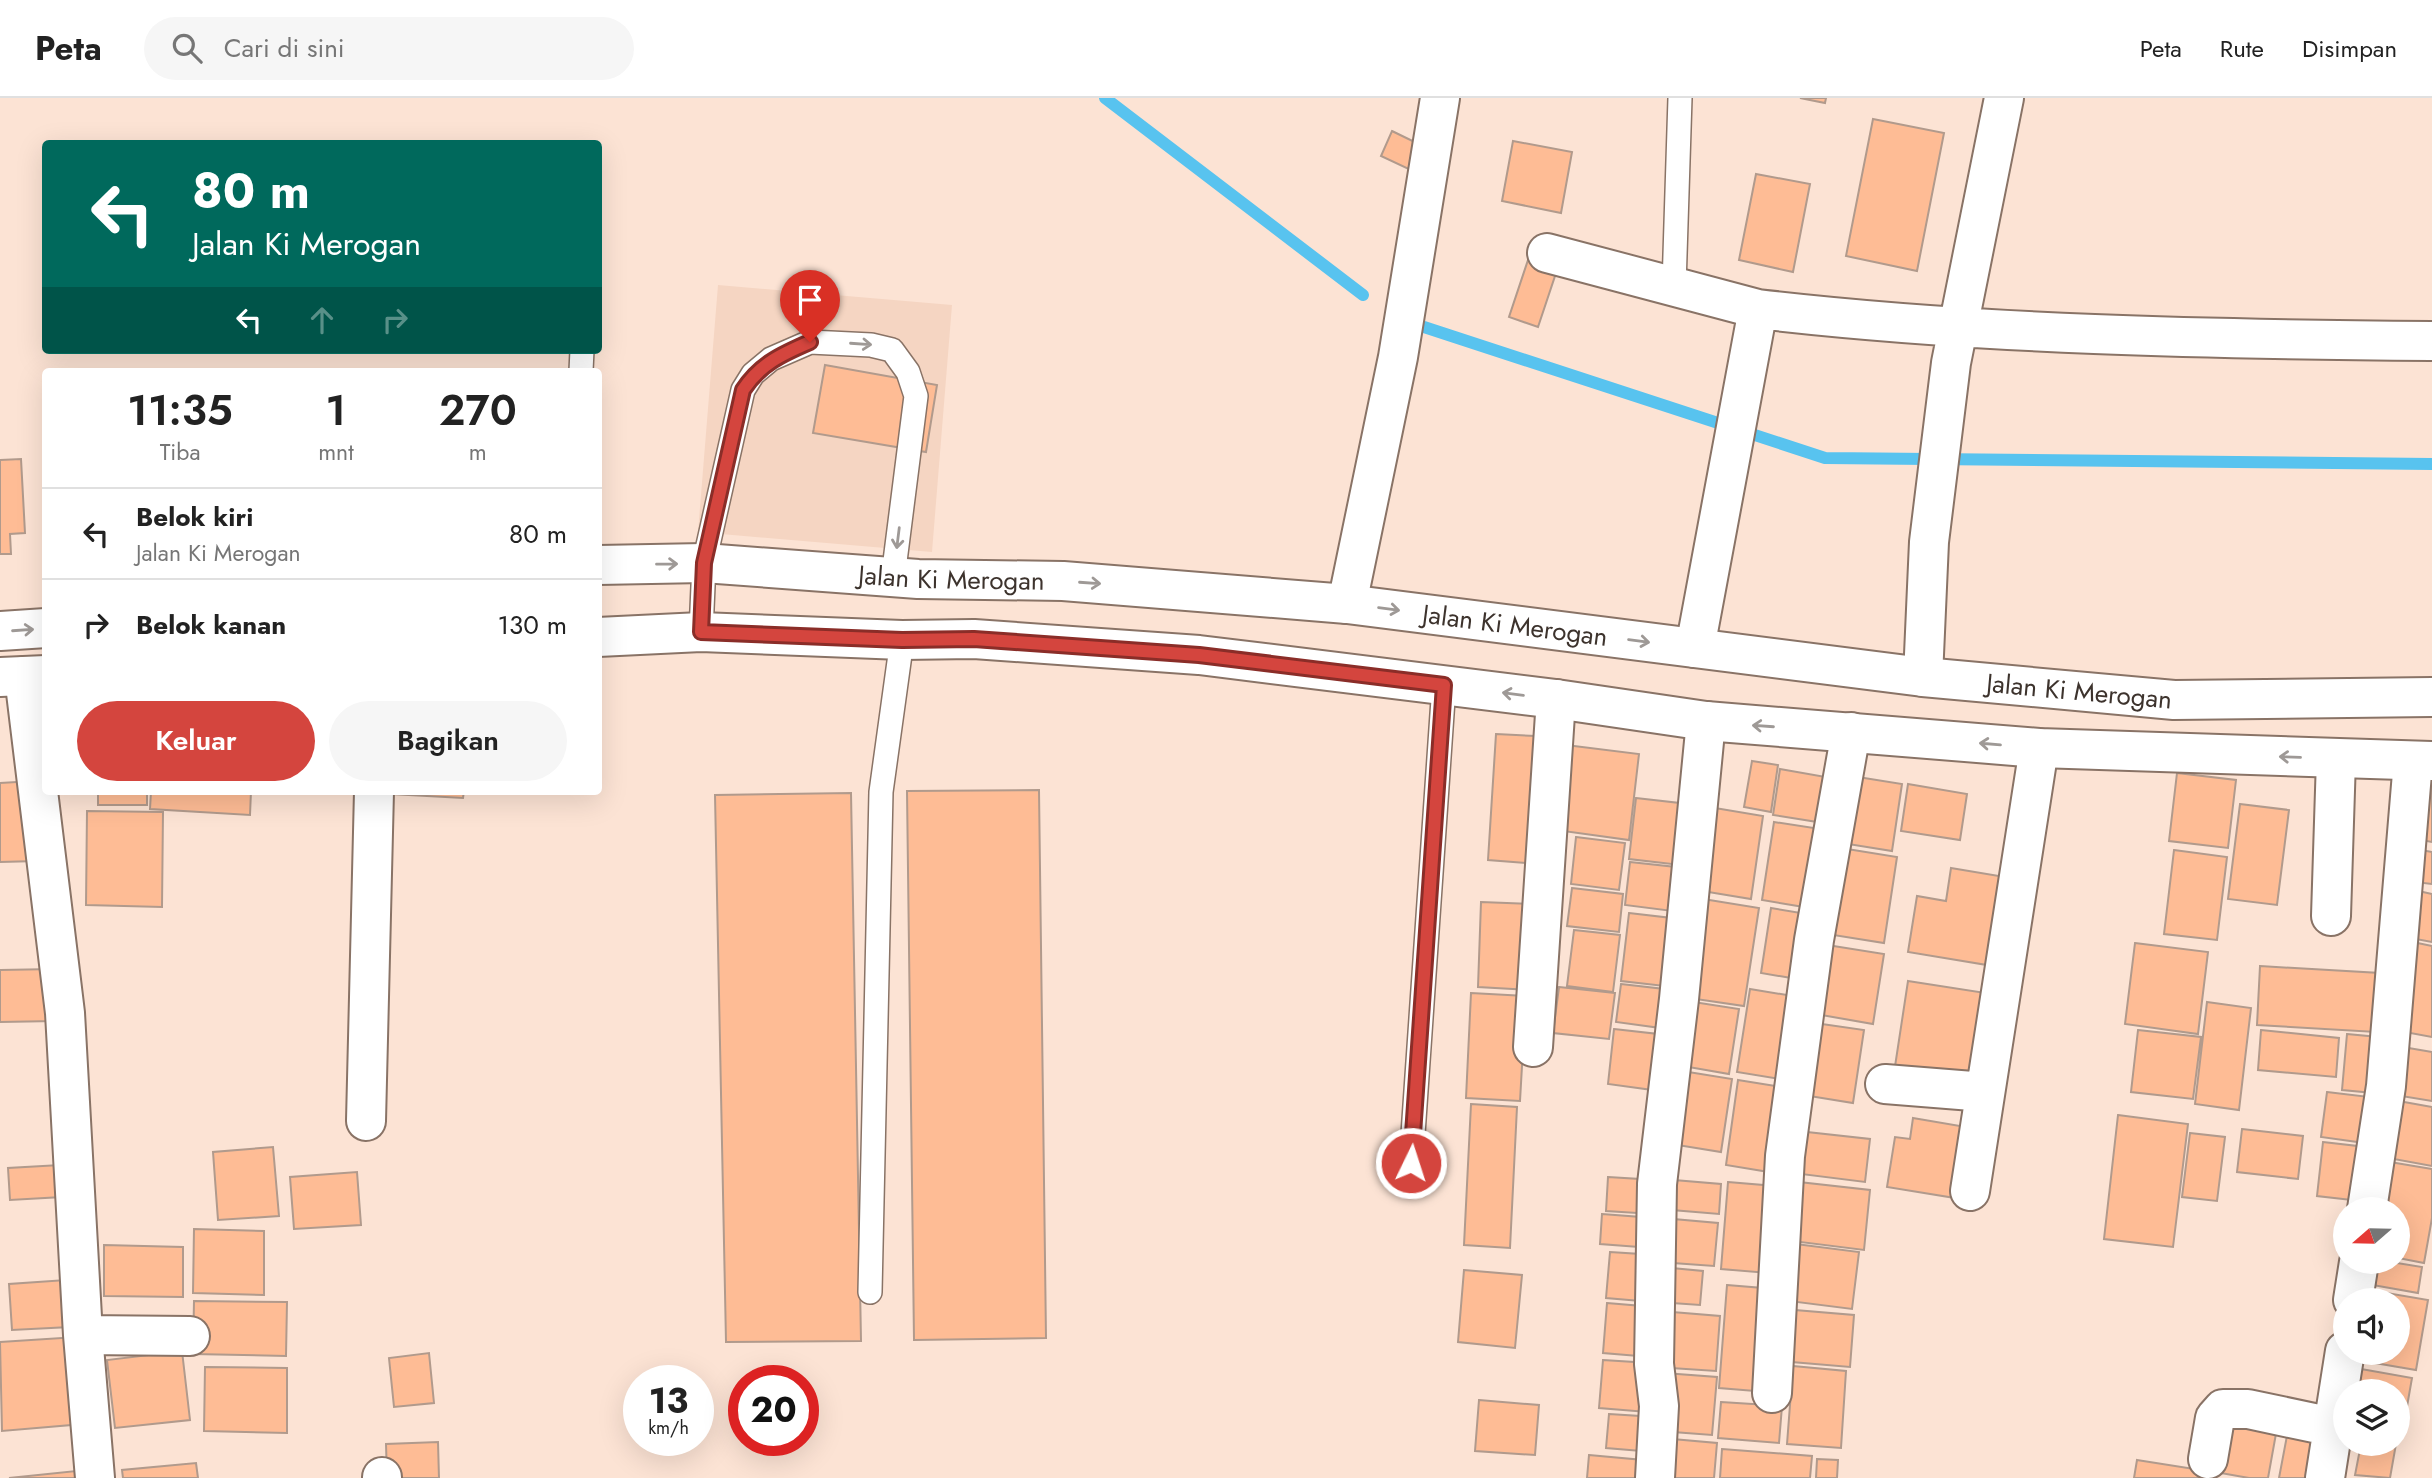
<!DOCTYPE html>
<html lang="id">
<style>
body{margin:0;font-family:Jost,sans-serif;background:#f6f6f6;color:#222;height:100vh;display:flex;flex-direction:column;font-size:26px;white-space:nowrap}
*{box-sizing:border-box;margin:0}
p{font-size:23px;color:#767676}
.icon{flex:none;width:38px;height:38px;fill:none;stroke:currentColor;stroke-width:2;stroke-linecap:round;stroke-linejoin:round}
.map{position:relative;flex:1;overflow:hidden}
.details{position:absolute;left:42px;top:270px;width:560px;height:427px;display:flex;flex-direction:column;background:#fff;border-radius:7px;box-shadow:0 7px 28px #0002}
.details>*{flex:none}
.top-card{position:absolute;left:42px;top:42px;width:560px;height:214px;border-radius:7px;box-shadow:0 7px 28px #0002;background:#00695c;color:#fff;overflow:hidden}
.needle{width:46px;rotate:250deg}
.tools{position:absolute;left:2333px;top:1099px;display:grid;gap:14px}
.tools a{display:grid;place-items:center;width:77px;height:77px;border-radius:50%;background:#fff;box-shadow:0 7px 28px #0002;font-size:35px}
.speed{position:absolute;left:623px;top:1267px;display:flex;gap:14px;font-size:35px;font-weight:700;text-align:center}
.speed>*{display:grid;place-content:center;width:91px;height:91px;border-radius:50%;background:#fff;box-shadow:0 7px 28px #0002;line-height:1}
.speed small{font-size:18px;font-weight:400}
.speed .limit{border:10px solid #d22;background:#fff;color:#111}
.pin{position:absolute;display:grid;place-items:center;width:60px;height:60px;color:#fff;margin:-72px -30px;border-radius:50% 50% 50% 0;rotate:-45deg;box-shadow:0 0 7px #0007}
.pin .icon{rotate:45deg}
.me{position:absolute;width:77px;margin:-38px;rotate:4deg;stroke-linejoin:round;filter:drop-shadow(0 0 5px #0008)}
.turn{display:flex;align-items:center;gap:24px;height:147px;padding:0 35px;font-size:32px}
.turn .icon{width:91px;height:91px;stroke-width:2.5}
.turn b{display:block;font-size:49px;line-height:60px}
.lanes{display:flex;align-items:center;height:66px;padding:0 35px;background:#0003;justify-content:center;gap:35px;direction:ltr}
.lanes .off{opacity:.35}
.eta{display:flex;justify-content:space-evenly;align-items:center;height:119px;text-align:center}
.eta b{font-size:42px;font-weight:600;line-height:49px}
.primary-button{display:flex;gap:14px;margin-top:auto;padding:14px 35px}
.primary-button a{flex:1;height:80px;border-radius:42px;background:#d4453e;color:#fff;font-size:28px;font-weight:600;line-height:80px;text-align:center}
.primary-button a+a{background:#f6f6f6;color:#222}
ul{padding:0;list-style:none}
li{display:flex;align-items:center;gap:21px;height:91px;padding:0 35px;border-top:2px solid #e0e0e0}
li div{flex:1}
li b{display:block;font-size:26px}
li em{font-style:normal}
header{display:flex;align-items:center;gap:42px;box-sizing:border-box;height:98px;padding:0 35px;background:#fff;border-bottom:2px solid #e0e0e0}
header strong{font-size:33px}
nav{display:flex;gap:38px;margin-inline-start:auto;font-size:24px}
.search{width:490px;height:63px;background:#f6f6f6;display:flex;align-items:center;gap:18px;box-sizing:border-box;padding:0 24px;border-radius:38px;color:#767676;font-size:26px}
.map>svg:first-child{display:block}
.built{fill:#f5d5c2}
.lines{fill:none;stroke-linecap:round;stroke-linejoin:round}
.stream{stroke:#58c3ef;stroke-width:12}
.building{fill:#febc95;stroke:#b19a8c;stroke-width:2}
.service-casing{stroke:#897366;stroke-width:26}
.minor-casing{stroke:#897366;stroke-width:42}
.trunk-casing{stroke:#897366;stroke-width:42}
.service{stroke:#fff;stroke-width:23}
.minor{stroke:#fff;stroke-width:38}
.trunk{stroke:#fff;stroke-width:38}
.oneway{stroke:#9e9996}
.route-casing{stroke:#8a2d28;stroke-width:18}
.route{stroke:#d4453e;stroke-width:12}
.labels{text-anchor:middle;dominant-baseline:central;stroke-width:6;stroke-linejoin:round;paint-order:stroke}
.street-label{font-size:26px;fill:#3d332d;stroke:#fff}
</style>
<header>
<strong>Peta</strong>
<div class="search"><svg class="icon" aria-label="search" viewBox="0 0 24 24"><circle cx="10" cy="10" r="6"/><path d="M15 15l6 6"/></svg>Cari di sini</div>
<nav><a>Peta</a><a>Rute</a><a>Disimpan</a></nav>
</header>
<div class="map">
<svg width="2432" height="1380" viewBox="0 0 2432 1380">
<rect width="100%" height="100%" fill="#fce3d4"/>
<path class="built" d="M718,187L952,207L932,454L698,434Z"/>
<g class="lines">
<path class="stream" d="M1105,0L1363,197
M1424,229L1825,360L2432,366"/>
</g>
<path class="building" d="M1800,0H1826L1825,5Z
M1873,21L1944,35L1917,173L1846,158Z
M1392,33L1427,50L1415,74L1381,58Z
M1513,43L1572,54L1561,115L1502,103Z
M1756,76L1810,86L1793,174L1739,162Z
M1529,159L1558,169L1538,229L1509,219Z
M825,267L937,287L926,354L813,335Z
M21,361L25,435L10,436L11,456H0V362Z
M1496,636L1535,638L1538,766L1488,762Z
M1566,647L1639,656L1629,742L1556,732Z
M1752,663L1778,667L1771,714L1744,709Z
M1780,671L1837,681L1830,726L1773,717Z
M2177,675L2236,682L2228,750L2169,743Z
M1858,679L1902,686L1892,753L1848,746Z
M33,683L37,763L0,764V685Z
M2426,685L2432,686V744L2416,741Z
M1908,686L1967,696L1960,742L1901,733Z
M1039,692L1046,1240L914,1242L907,693Z
M98,693H147V707H98Z
M151,693H251L250,717L150,711Z
M391,693H464L463,700L391,696Z
M851,695L861,1243L726,1244L715,697Z
M1636,700L1697,707L1689,768L1629,761Z
M2240,706L2289,712L2277,807L2228,801Z
M1709,709L1763,718L1751,801L1696,792Z
M87,713L163,714L162,809L86,807Z
M1774,724L1827,732L1816,811L1762,802Z
M1576,739L1625,745L1619,792L1571,786Z
M1841,750L1897,759L1884,845L1827,836Z
M2174,752L2227,759L2217,842L2164,836Z
M2421,752L2432,754V786L2415,784Z
M1630,764L1685,770L1680,814L1625,807Z
M1951,770L2005,779L1987,867L1908,854L1917,798L1946,803Z
M1572,790L1623,796L1619,834L1567,828Z
M2414,792L2432,796V844L2405,839Z
M1697,800L1759,810L1744,908L1682,899Z
M1481,804L1533,806L1530,892L1478,889Z
M1771,810L1813,817L1803,882L1761,875Z
M1629,815L1680,821L1673,889L1621,883Z
M1574,832L1620,837L1613,894L1567,888Z
M2408,843L2432,848V939L2394,932Z
M2135,845L2208,854L2198,936L2125,926Z
M1821,846L1884,856L1873,926L1810,915Z
M2260,868L2380,875L2376,934L2257,927Z
M54,871L55,923L0,924V872Z
M1908,883L1992,896L1978,989L1894,975Z
M1621,886L1673,892L1668,931L1616,924Z
M1559,889L1615,895L1609,941L1553,935Z
M1750,891L1805,900L1792,983L1737,974Z
M1471,895L1526,898L1520,1003L1466,1000Z
M1687,903L1739,911L1729,976L1677,967Z
M2207,904L2251,910L2239,1012L2195,1006Z
M1808,924L1864,932L1853,1005L1797,996Z
M1614,931L1667,937L1660,993L1608,986Z
M2138,932L2201,939L2193,1001L2131,994Z
M2261,932L2339,940L2336,979L2258,972Z
M2347,936L2389,940L2384,996L2342,992Z
M2397,948L2432,954V1003L2389,996Z
M1676,972L1732,981L1721,1054L1665,1045Z
M1738,982L1788,990L1775,1075L1726,1067Z
M2327,994L2378,1000L2372,1046L2321,1039Z
M2393,1002L2432,1009V1068L2383,1059Z
M1471,1006L1517,1009L1510,1150L1464,1147Z
M2118,1017L2188,1026L2173,1149L2104,1141Z
M1913,1020L1966,1029L1955,1100L1887,1089L1895,1039L1910,1041Z
M2242,1031L2303,1038L2298,1081L2237,1074Z
M1798,1033L1870,1041L1865,1084L1793,1075Z
M2190,1035L2225,1039L2217,1103L2182,1099Z
M2323,1044L2366,1049L2360,1103L2317,1098Z
M273,1049L279,1118L218,1122L213,1054Z
M2378,1062L2432,1071V1120L2424,1165L2398,1160V1111H2369Z
M60,1067L62,1099L10,1102L8,1070Z
M357,1074L361,1127L294,1131L290,1079Z
M1608,1079L1640,1081L1637,1115L1606,1113Z
M1662,1081L1721,1086L1719,1116L1660,1111Z
M1790,1083L1870,1092L1864,1152L1784,1142Z
M1728,1084L1775,1088L1768,1175L1721,1171Z
M1602,1116L1654,1120L1652,1150L1600,1146Z
M1662,1120L1718,1125L1714,1168L1659,1164Z
M194,1131L264,1133V1197L193,1195Z
M1788,1145L1859,1154L1852,1211L1781,1202Z
M104,1147L183,1149V1199L104,1198Z
M1610,1154L1656,1157L1652,1204L1606,1200Z
M2371,1164H2391L2422,1169L2418,1195L2367,1186Z
M1661,1169L1703,1173L1700,1207L1658,1204Z
M1464,1172L1522,1177L1515,1250L1458,1244Z
M66,1182L70,1229L12,1232L9,1186Z
M1727,1187L1775,1191L1767,1294L1719,1290Z
M2363,1191L2428,1202L2416,1272L2351,1261L2352,1255H2398V1202H2361Z
M194,1203L287,1204L286,1258L193,1256Z
M1607,1205L1654,1209L1650,1259L1603,1255Z
M1783,1211L1854,1217L1850,1269L1780,1263Z
M1660,1213L1720,1218L1716,1273L1656,1269Z
M77,1239L83,1326L2,1333L0,1244Z
M182,1253L190,1322L115,1330L107,1262Z
M429,1255L434,1305L394,1309L389,1260Z
M1603,1262L1650,1265L1647,1314L1599,1310Z
M1793,1268L1846,1273L1841,1350L1787,1346Z
M205,1269L287,1270V1335L204,1333Z
M2350,1269L2412,1280L2402,1337L2398,1336V1293H2346Z
M1664,1275L1717,1279L1712,1337L1660,1333Z
M1479,1302L1539,1307L1535,1357L1475,1353Z
M1721,1304L1782,1308L1779,1345L1718,1340Z
M1609,1316L1656,1319L1653,1354L1606,1350Z
M2225,1321L2277,1330L2268,1380H2249L2215,1374Z
M2289,1327L2327,1333L2319,1380H2279Z
M1661,1340L1717,1345L1714,1380H1658Z
M438,1344L439,1380H387L386,1346Z
M2361,1346H2396L2390,1380L2355,1377Z
M1722,1351L1812,1358L1810,1380H1720Z
M1589,1357L1654,1363L1652,1380H1587Z
M1817,1361L1838,1362L1837,1380H1816Z
M2137,1362L2207,1373L2205,1380H2134Z
M196,1365L198,1380H123L122,1372Z
M76,1373L77,1380H9Z"/>
<g class="lines">
<defs>
<path id="service" d="M1674,188L1680,0
M581,273L582,252
M701,534L704,465L743,292L753,276L771,261L810,244L871,247L892,252L908,274L916,298L893,479
M1411,1065L1444,587
M870,1194L881,694L902,542"/>
<path id="minor" d="M1547,155L1758,211
M1347,506L1398,259L1440,0
M1695,550L1758,211C1981,237 2207,241 2432,243
M24,578L65,915L83,1237L95,1380
M1923,579L1929,444L1951,265L2004,0
M2331,818L2336,661
M1533,949L1556,601
M1885,986L1985,994
M366,1023L374,693
M1970,1093L2039,650
M2367,1111L2386,988L2413,663
M2353,1202L2359,1164
M83,1237L190,1238
M1772,1295L1785,1058L1814,842L1851,634
M2208,1361L2215,1320L2223,1311H2248L2333,1329
M382,1380V1379
M1655,1380L1659,1308L1654,1266L1657,1086L1679,901L1706,623
M2325,1380L2345,1253"/>
<g id="trunk">
<path id="s1" d="M598,467L704,465L918,481L1063,483L1347,506L1923,579L2174,602L2432,599"/>
<path d="M0,533L46,530"/>
<path d="M598,539L701,534L902,542L974,541L1199,557L1556,601L1706,623L2039,650L2432,663"/>
<path d="M0,579L46,577"/>
</g>
</defs>
<use href="#service" class="service-casing"/>
<use href="#minor" class="minor-casing"/>
<use href="#trunk" class="trunk-casing"/>
<use href="#service" class="service"/>
<use href="#minor" class="minor"/>
<use href="#trunk" class="trunk"/>
</g>
<defs><path id="oneway-shaft" d="M-6 0H5M1.5-3L5.5 0L1.5 3" fill="none" stroke-width="1.6" stroke-linecap="round" stroke-linejoin="round" transform="scale(1.75)"/></defs>
<g class="oneway">
<use href="#oneway-shaft" transform="translate(861 246) rotate(4)"/>
<use href="#oneway-shaft" transform="translate(898 440) rotate(97)"/>
<use href="#oneway-shaft" transform="translate(667 466) rotate(-1)"/>
<use href="#oneway-shaft" transform="translate(1090 485) rotate(4)"/>
<use href="#oneway-shaft" transform="translate(1389 511) rotate(7)"/>
<use href="#oneway-shaft" transform="translate(23 532) rotate(-4)"/>
<use href="#oneway-shaft" transform="translate(1639 543) rotate(7)"/>
<use href="#oneway-shaft" transform="translate(1513 596) rotate(-173)"/>
<use href="#oneway-shaft" transform="translate(1763 628) rotate(-176)"/>
<use href="#oneway-shaft" transform="translate(1990 646) rotate(-175)"/>
<use href="#oneway-shaft" transform="translate(2290 659) rotate(-178)"/>
</g>
<g class="lines">
<defs>
<path id="route" d="M810,244C782,256 760,266 743,292L704,465L701,534L902,542L974,541L1199,557L1444,587L1411,1065"/>
</defs>
<use href="#route" class="route-casing"/>
<use href="#route" class="route"/>
</g>
<g class="labels">
<g class="street-label">
<text stroke="none"><textPath href="#s1" startOffset="354">Jalan Ki Merogan</textPath></text>
<text stroke="none"><textPath href="#s1" startOffset="920">Jalan Ki Merogan</textPath></text>
<text stroke="none"><textPath href="#s1" startOffset="1488">Jalan Ki Merogan</textPath></text>
</g>
</g>
</svg>
<div class="tools">
<a><svg class="needle" viewBox="-14 -14 28 28"><path d="M0-13l5 13h-10z" fill="#e53935"/><path d="M0 13l5-13h-10z" fill="#767676"/></svg></a>
<a><svg class="icon" aria-label="sound" viewBox="0 0 24 24"><path d="M4 9h4l5-4v14l-5-4H4zM17 9q2 3 0 6"/></svg></a>
<a><svg class="icon" aria-label="layers" viewBox="0 0 24 24"><path d="M12 4l9 5-9 5-9-5zM3 14l9 5 9-5"/></svg></a>
</div>
<div class="speed"><div>13<small>km/h</small></div><div class="limit">20</div></div>
<div class="pin" style="left:810px;top:244px;background:#d93025"><svg class="icon" aria-label="arrive" viewBox="0 0 24 24"><path d="M6 21V4h12l-3 4 3 4H6"/></svg></div>
<svg class="me" style="left:1411px;top:1065px" viewBox="-20 -20 40 40"><circle r="17" fill="#d4453e" stroke="#fff" stroke-width="3"/><path d="M0-11L8 9 0 5-8 9z" fill="#fff"/></svg>
<div class="top-card">
<div class="turn"><svg class="icon" aria-label="left" viewBox="0 0 24 24"><path d="M17 20v-9H6M10 6l-5 5 5 5"/></svg><div><b>80 m</b>Jalan Ki Merogan</div></div>
<div class="lanes"><svg class="icon" aria-label="left" viewBox="0 0 24 24"><path d="M17 20v-9H6M10 6l-5 5 5 5"/></svg><svg class="icon off" aria-label="ahead" viewBox="0 0 24 24"><path d="M12 20V5M6 11l6-6 6 6"/></svg><svg class="icon off" aria-label="right" viewBox="0 0 24 24"><path d="M7 20v-9h11M14 6l5 5-5 5"/></svg></div>
</div>
<section class="details">
<div class="eta">
<div><b>11:35</b><p>Tiba</p></div>
<div><b>1</b><p>mnt</p></div>
<div><b>270</b><p>m</p></div>
</div>
<ul>
<li><svg class="icon" aria-label="left" viewBox="0 0 24 24"><path d="M17 20v-9H6M10 6l-5 5 5 5"/></svg><div><b>Belok kiri</b><p>Jalan Ki Merogan</p></div><em>80 m</em></li>
<li><svg class="icon" aria-label="right" viewBox="0 0 24 24"><path d="M7 20v-9h11M14 6l5 5-5 5"/></svg><div><b>Belok kanan</b></div><em>130 m</em></li>
</ul>
<div class="primary-button"><a>Keluar</a><a>Bagikan</a></div>
</section>
</div>
